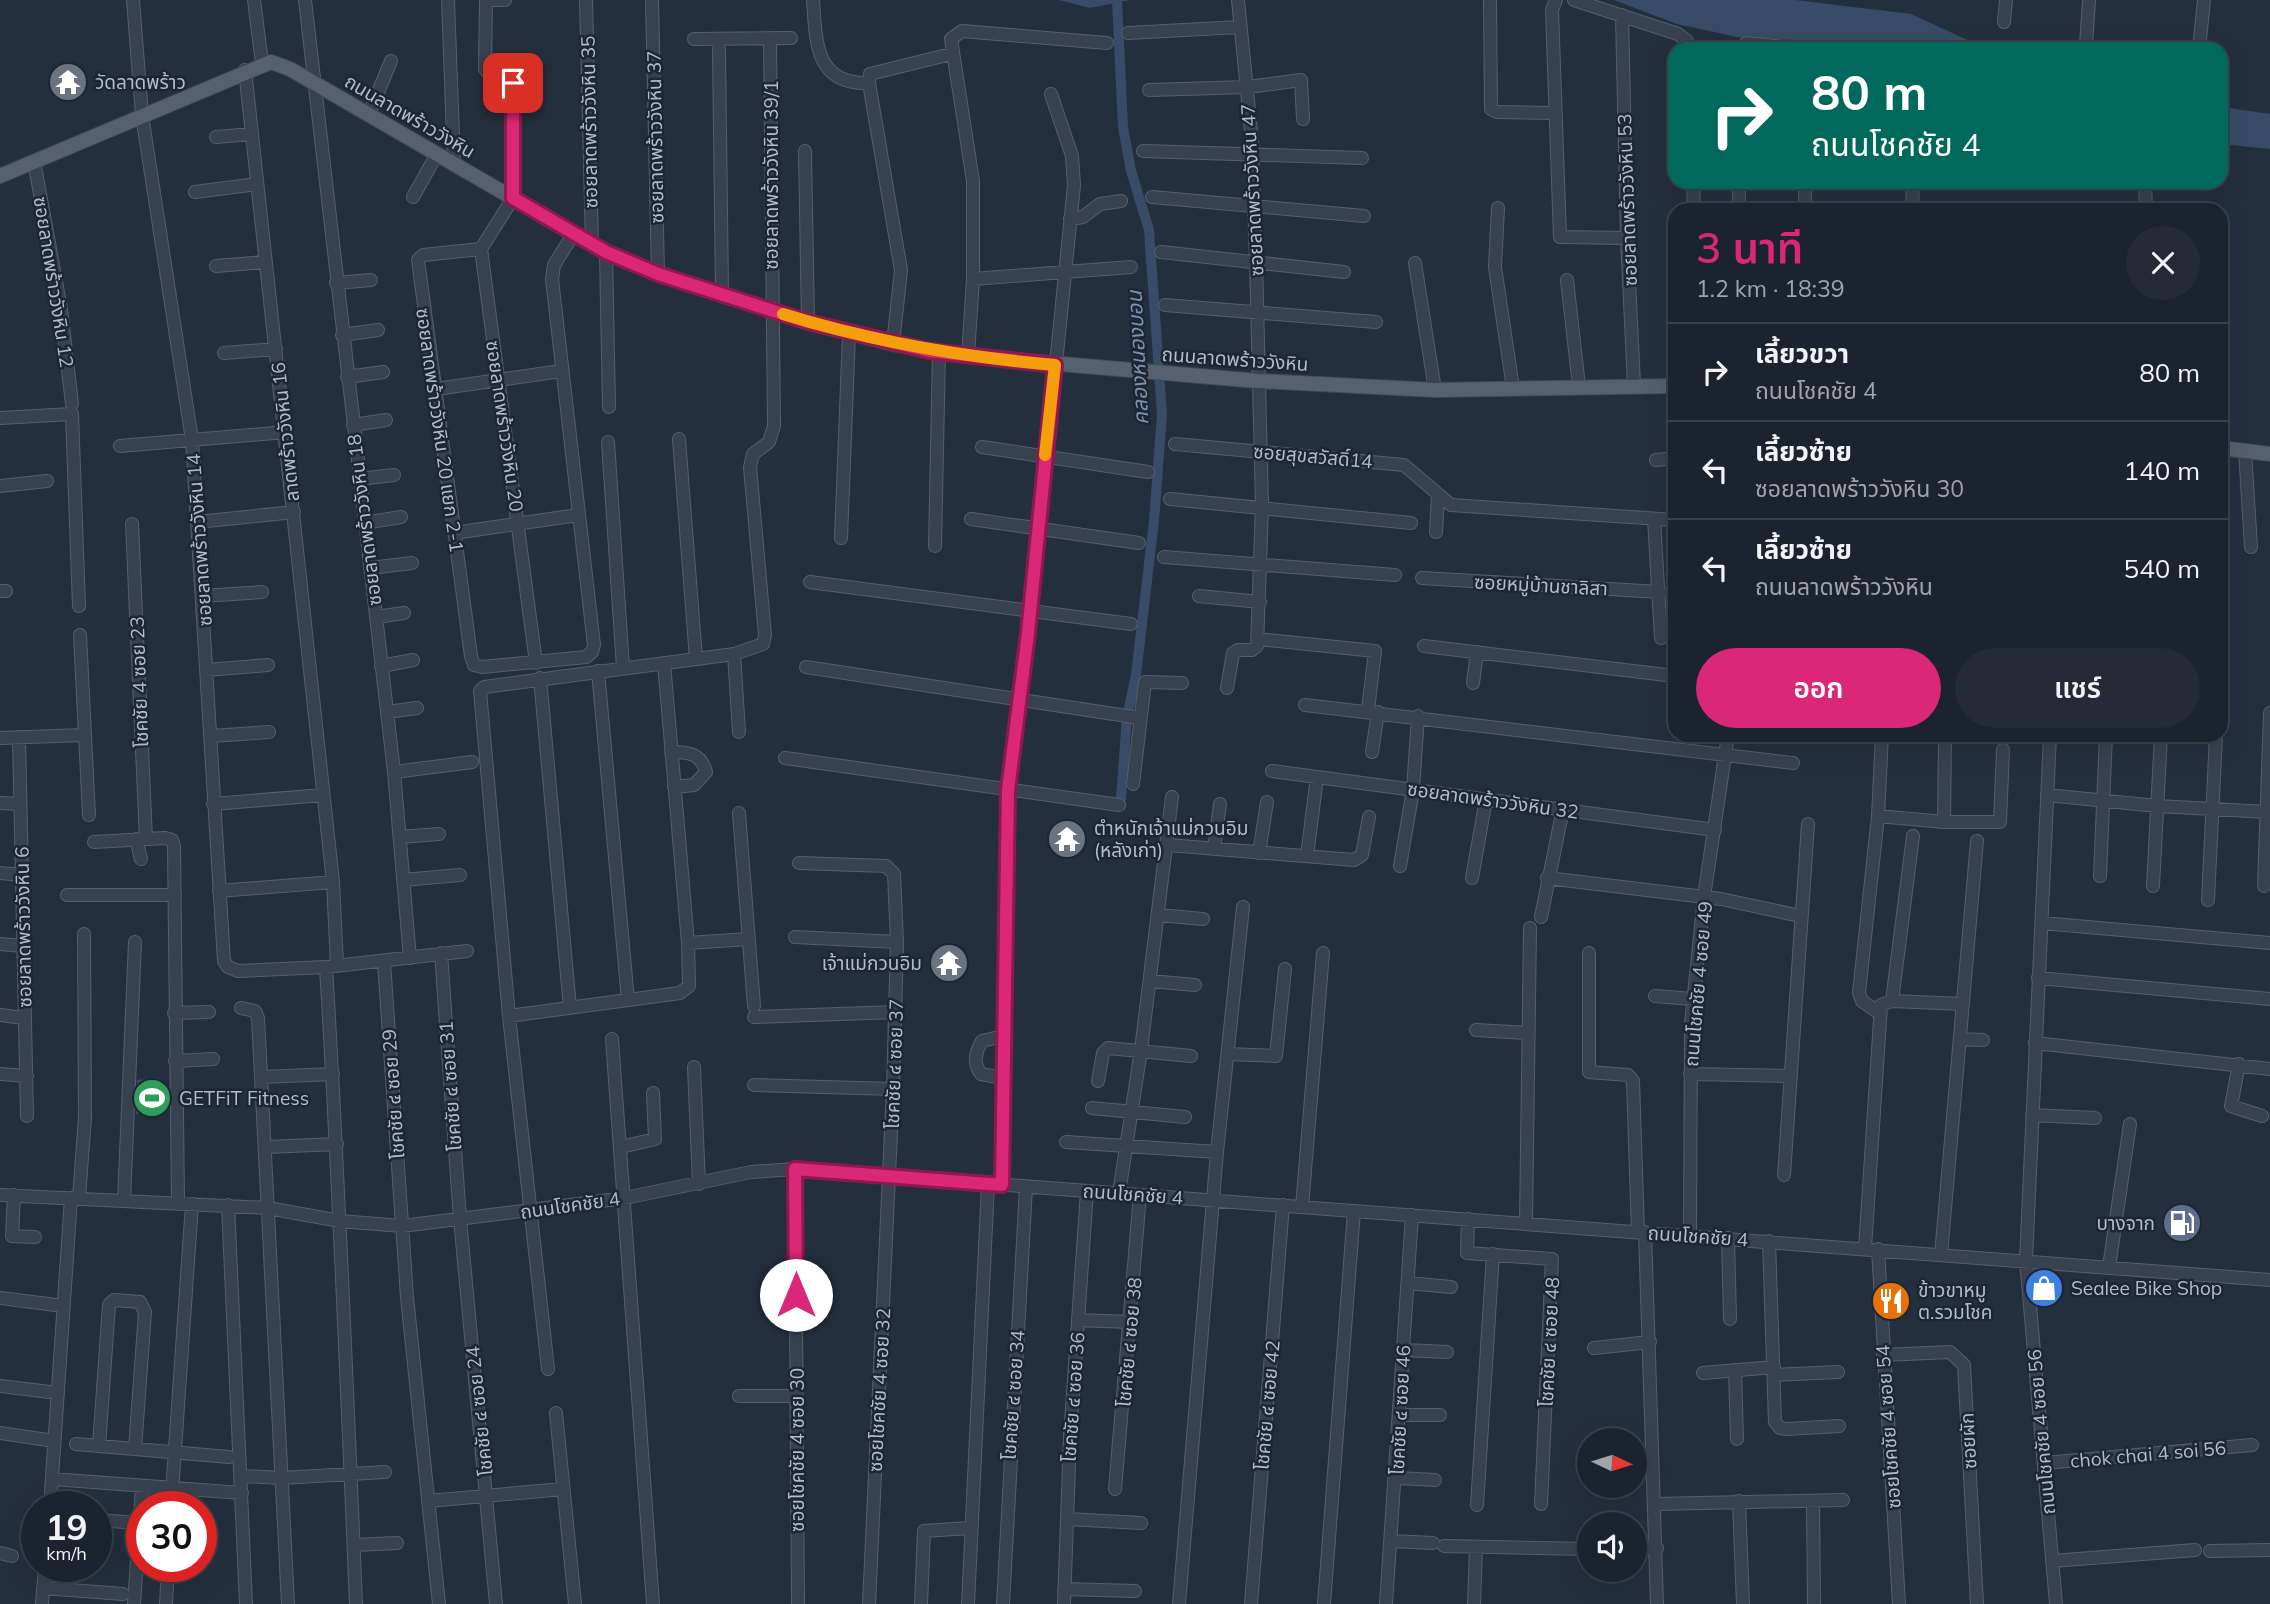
<!DOCTYPE html>
<html lang="th">
<meta charset="utf-8">
<style>
body{margin:0;font-family:Mulish,"Noto Sans Thai",sans-serif;background:#242b36;color:#f1f3f6;height:100vh;display:flex;flex-direction:column;font-size:26px;white-space:nowrap}
*{box-sizing:border-box;margin:0}
p{font-size:23px;color:#a0a4aa}
.icon{flex:none;width:38px;height:38px;fill:none;stroke:currentColor;stroke-width:2;stroke-linecap:round;stroke-linejoin:round}
.map{position:relative;flex:1;overflow:hidden}
.side{position:absolute;left:1668px;top:203px;width:560px;height:539px;display:flex;flex-direction:column;background:#1b232e;border-radius:21px;box-shadow:0 7px 28px #0002,0 0 0 2px #39404a}
.side>*{flex:none}
.hud{position:absolute;left:1668px;top:42px;width:560px;height:147px;border-radius:21px;box-shadow:0 7px 28px #0002,0 0 0 2px #39404a;background:#00695c;color:#fff;overflow:hidden}
.needle{width:46px;rotate:94deg}
.fabs{position:absolute;left:1577px;top:1428px;display:grid;gap:14px}
.fabs a{display:grid;place-items:center;width:70px;height:70px;border-radius:50%;background:#1b232e;box-shadow:0 7px 28px #0002,0 0 0 2px #39404a;font-size:35px}
.speed{position:absolute;left:21px;top:1491px;display:flex;gap:14px;font-size:35px;font-weight:700;text-align:center}
.speed>*{display:grid;place-content:center;width:91px;height:91px;border-radius:50%;background:#1b232e;box-shadow:0 7px 28px #0002,0 0 0 2px #39404a;line-height:1}
.speed small{font-size:18px;font-weight:400}
.speed .limit{border:10px solid #d22;background:#fff;color:#111}
.pin{position:absolute;display:grid;place-items:center;width:60px;height:60px;color:#fff;margin:-30px;border-radius:14px;box-shadow:0 4px 10px #0006}
.me{position:absolute;width:77px;margin:-38px;rotate:0deg;stroke-linejoin:round;filter:drop-shadow(0 0 5px #0008)}
.turn{display:flex;align-items:center;gap:24px;height:147px;padding:0 28px;font-size:32px}
.turn .icon{width:91px;height:91px;stroke-width:2.5}
.turn b{display:block;font-size:49px;line-height:60px}
.round{display:grid;place-items:center;flex:none;width:74px;height:74px;border-radius:37px;background:#242b36}
.summary{display:flex;align-items:center;justify-content:space-between;height:119px;padding:0 28px}
h1{font-size:42px;font-weight:600;line-height:52px;color:#db2777}
.cta{display:flex;gap:14px;margin-top:auto;padding:14px 28px}
.cta a{flex:1;height:80px;border-radius:42px;background:#db2777;color:#fff;font-size:28px;font-weight:600;line-height:80px;text-align:center}
.cta a+a{background:#242b36;color:#f1f3f6}
ul{padding:0;list-style:none}
li{display:flex;align-items:center;gap:21px;height:98px;padding:0 28px;border-top:2px solid #39404a}
li div{flex:1}
li b{display:block;font-size:26px}
li em{font-style:normal}
.map>svg:first-child{display:block}
.water{fill:#394c67}
.lines{fill:none;stroke-linecap:round;stroke-linejoin:round}
.canal{stroke:#394c67;stroke-width:10}
.minor-casing{stroke:#565f6c;stroke-width:14}
.major-casing{stroke:#414a57;stroke-width:16}
.minor{stroke:#38414e;stroke-width:12}
.major{stroke:#56606e;stroke-width:14}
.route-casing{stroke:#8e194d;stroke-width:18}
.route{stroke:#db2777;stroke-width:12}
.slow{stroke:#f59e0b;stroke-width:12}
.labels{text-anchor:middle;dominant-baseline:central;stroke-width:5;stroke-linejoin:round;paint-order:stroke}
.poi-label{font-size:19px;fill:#b4bcc9;stroke:#1d2633;text-anchor:start}
.street-label{font-size:19px;fill:#b4bcc9;stroke:#1d2633}
.water-label{font-size:21px;font-style:italic;fill:#7c92b1;stroke:#1d2633}
</style>
<div class="map">
<svg width="2270" height="1604" viewBox="0 0 2270 1604">
<rect width="100%" height="100%" fill="#242f3e"/>
<path class="water" d="M1059,0H1130L1090,8Z
M1614,0H1795L1911,14L1987,49H1912L1906,46L1737,37L1677,24Z
M2221,107L2270,114V149L2221,144Z
M159,1078L162,1110L136,1114L137,1080Z"/>
<g class="lines">
<path class="canal" d="M1117,0L1123,127L1131,171L1149,230L1162,414L1154,521L1136,675L1127,717L1121,799"/>
<defs>
<path id="minor" d="M133,0L142,115L192,440L224,961L228,967L238,971L326,967L467,951
M254,0L262,63
M305,0L394,772L410,958
M448,0L454,164
M486,0L485,69L490,75L508,76L513,83V198L481,249L536,663
M486,0H505
M586,0L592,244
M652,0L658,274
M813,0C816,42 815,85 869,83
M1490,0L1491,109L1497,112L1556,113
M1556,0L1552,10L1560,237L1627,238
M1574,0L1678,34L1687,41L1689,49
M1622,15L1627,238L1634,385
M2004,22L2006,0
M1128,33L1240,27
M694,39L791,38
M2086,46L2089,0
M719,49L722,294
M1742,49L1746,43L1803,49
M2199,49L2204,0
M245,70L333,882L337,965
M1149,90L1248,87L1301,80L1303,119
M369,114L391,61
M216,137L252,134
M805,151L808,322
M1143,151L1362,158
M34,161L61,309L72,404
M1693,182L1694,210
M1805,182V210
M2145,182L2146,210
M195,192L257,184
M413,197L437,154
M1152,197L1364,216
M1498,208L1495,267L1513,388
M1739,210V182
M1912,210L1913,182
M1070,219L1083,217L1100,204L1121,201
M481,249L423,255L418,260L471,656L474,665L482,667L586,657L592,652L594,645L552,279L554,265L574,233
M606,252L609,407
M1161,252L1344,272
M1415,263L1435,390
M216,266L265,262
M973,279L1131,267
M1567,280L1579,386
M336,283L371,280
M1165,305L1376,322
M342,335L378,330
M893,344L901,270L869,83L870,74L951,54
M224,353L276,349
M968,356L973,279V181L951,39L962,31L1107,43
M347,377L383,372
M436,389L561,371
M0,418L72,414L79,606
M353,425L386,420
M679,439L696,659
M608,442L623,668
M1175,444L1404,465L1451,505L1675,520
M120,446L286,432
M982,447L1148,472
M2245,451L2251,547
M1656,460L1675,458
M359,479L394,475
M0,486L47,481
M1170,499L1411,523
M971,519L1139,543
M1654,519L1661,638
M197,522L294,512
M364,523L401,517
M132,524L146,839
M1436,532L1438,496
M454,533L578,515
M841,538L849,334
M935,546L939,352
M1164,557L1395,575
M370,568L412,563
M1422,578L1660,592
M810,582L1131,624
M0,591H6
M202,596L262,592
M1199,596L1260,602
M376,617L404,613
M80,635L89,815
M1258,639L1375,651L1368,710
M1424,646L1675,676
M734,654L739,732
M381,666L413,660
M806,667L1140,718
M207,670L268,665
M598,671L628,1000
M540,678L570,1008
M1473,683L1477,652
M1227,688L1233,653L1238,650H1252L1257,646L1262,506L1256,260L1252,141L1238,0
M1305,705L1793,763
M387,712L417,708
M2050,735L2026,1260L2056,1604
M211,736L269,732
M19,737L27,1116
M0,738L84,735
M671,752C688,752 701,753 706,772L694,785L674,787
M1372,752L1378,712
M785,758L1119,805
M1272,771L1715,830
M394,772L472,762
M1133,784L1145,682L1182,683
M2047,795L2157,806L2268,812
M0,803L20,804
M213,804L323,795
M739,813L754,1006
M1878,816L1944,822H2000L2003,750
M1944,822L1945,735
M400,837L439,834
M136,839L141,859
M94,842L165,838L172,840L174,846L178,1203
M1168,845L1354,860L1362,855L1369,817
M1214,849L1220,804
M1259,853L1267,802
M1307,856L1317,777
M799,863L886,866L894,874L897,942L893,1089L869,1604
M1400,866L1413,790L1418,716
M0,873L22,875
M2100,876L2106,735
M1472,878L1486,799
M1547,878L1721,899L1800,916
M403,880L460,875
M2153,886L2161,735
M2264,886L2270,713
M219,891L333,882
M67,895H175
M2208,900L2216,735
M1158,915L1203,919
M1541,917L1563,809
M2042,923L2270,943
M795,937L897,942
M688,943L749,939
M0,944L23,946
M441,953L460,1219L496,1604
M1589,953V1072L1628,1075L1633,1081L1638,1232
M384,962L407,1297L439,1604
M326,967C339,1179 347,1392 356,1604
M2038,978L2270,999
M1150,981L1195,985
M1655,996L1693,999
M1892,1001L1913,836
M241,1008L255,1011L258,1018L288,1604
M174,1013L209,1012
M1879,1013L1862,1001L1859,993L1878,816L1882,735
M0,1015L24,1018
M509,1016L680,993L689,986L688,943L664,663
M754,1017L896,1012
M1476,1030L1528,1033
M612,1039L653,1604
M1960,1039L1983,1040
M2035,1043L2270,1069
M1228,1054L1276,1056L1285,969
M175,1061L213,1059
M2239,1064L2231,1106L2262,1116
M694,1067L699,1184
M0,1074L27,1076
M1690,1074L1790,1076
M262,1077L333,1074
M1003,1078L981,1074C973,1063 975,1053 982,1041L1003,1036
M1098,1081L1103,1053L1108,1048L1191,1056
M754,1085L893,1089
M1092,1108L1185,1117
M2032,1115L2095,1118
M1066,1142L1217,1152
M266,1147L337,1144
M621,1147L655,1139L653,1093
M795,1169L798,1604
M1784,1175L1808,824
M1002,1185L1008,790L1031,611L1074,185L1072,156L1051,94
M1119,1193L1141,1050L1172,797
M0,1195L268,1208L340,1221L402,1226L625,1198L751,1172L795,1169L2270,1280
M14,1195L12,1236L35,1237
M79,1198L85,1117L84,934
M124,1201L135,942
M228,1205L246,1604
M1302,1207L1323,953
M1468,1219L1467,1253L1552,1259L1541,1504
M1526,1223L1530,928
M1645,1232L1657,1604
M1690,1235L1691,1024L1704,897L1728,735
M1728,1238L1730,1319
M1769,1241L1775,1422L1780,1428L1787,1429L1839,1426
M1865,1248L1881,1005L1892,1001L1963,1004
M1878,1249L1899,1604
M1941,1255L1977,841
M2109,1267L2130,1124
M1408,1283L1451,1287
M0,1298L64,1306
M1078,1320L1130,1322
M1594,1348L1650,1342
M1404,1350L1447,1352
M1883,1355L1950,1352L1964,1365L1977,1604
M548,1369L509,1016L480,691L484,687L734,654L763,644L765,635L750,467L753,454L769,442L774,426L770,39
M1735,1370L1737,1439
M1703,1373L1774,1367
M1774,1375L1838,1372
M0,1386L58,1393
M739,1396H796
M556,1413L575,1604
M1400,1415H1440
M0,1433L54,1441
M76,1444L229,1457
M99,1446L109,1305L114,1300L140,1302L145,1312L135,1449
M2044,1463L2252,1445
M242,1476L282,1478L385,1472
M1397,1478L1435,1480
M52,1479L242,1493
M1115,1489L1140,1195
M428,1501L563,1489
M1739,1501L1743,1604
M1813,1501L1814,1604
M1656,1504L1843,1500
M1477,1505L1493,1254
M50,1507L71,1198
M171,1507L192,1204
M1067,1519L1141,1523
M96,1520L139,1523
M1391,1541L1433,1543
M354,1545L397,1543
M1444,1546L1589,1549
M1634,1549L1657,1548
M2210,1551L2270,1550
M0,1553L12,1556
M2052,1561L2195,1550
M43,1588L123,1594
M1064,1589L1135,1591
M42,1604L45,1566
M134,1604L142,1486
M166,1604L168,1566
M921,1604L924,1531L970,1528
M968,1604L988,1184
M1003,1604L1026,1187
M1064,1604L1070,1437L1087,1191
M1179,1604L1217,1152L1243,907
M1251,1604L1283,1205
M1324,1604L1354,1211
M1386,1604L1412,1215
M1474,1604L1476,1547"/>
<path id="major" d="M0,176L271,62L290,69L606,252L658,274L808,322L893,344L968,356L1258,381L1435,390L1675,386
M2221,448L2270,454"/>
</defs>
<use href="#minor" class="minor-casing"/>
<use href="#major" class="major-casing"/>
<use href="#minor" class="minor"/>
<use href="#major" class="major"/>
</g>
<g class="lines">
<defs>
<path id="route" d="M513,83V198L606,252L658,274L808,322L929,351L1055,365L1028,633L1008,790L1002,1185L795,1169L796,1295"/>
</defs>
<use href="#route" class="route-casing"/>
<use href="#route" class="route"/>
<path class="slow" d="M783,314C873,342 962,357 1055,365L1045,455"/>
</g>
<defs>
<symbol id="temple-disc" viewBox="-11 -11 22 22"><circle r="9.5" fill="#6b7280" stroke="#1d2633"/><path d="M0-6L5-2H3V0L6.5 2.5H4V6H1.5V3h-3V6H-4V2.5H-6.5L-3 0V-2H-5Z" fill="#fff"/></symbol>
<symbol id="stadium-disc" viewBox="-11 -11 22 22"><circle r="9.5" fill="#2e9e5b" stroke="#1d2633"/><path d="M0-5a6.5 5 0 1 0 0 10a6.5 5 0 1 0 0-10ZM-3.5-1.8h7v3.6h-7Z" fill="#fff"/></symbol>
<symbol id="fuel-disc" viewBox="-11 -11 22 22"><circle r="9.5" fill="#5c6f8a" stroke="#1d2633"/><path d="M-5.5-6h7V0h2V4h1.3V-2.5L3-4.5l.8-.8L6-3V5H2.5V1h-1V6h-7ZM-4.2-4.7v3.2H.2V-4.7Z" fill="#fff"/></symbol>
<symbol id="shop-disc" viewBox="-11 -11 22 22"><circle r="9.5" fill="#3f7fe0" stroke="#1d2633"/><path d="M-5-2.5h2.3a2.7 3.5 0 0 1 5.4 0H5L5.5 6h-11ZM-1.5-2.5h3a1.5 2.3 0 0 0-3 0Z" fill="#fff"/></symbol>
<symbol id="restaurant-disc" viewBox="-11 -11 22 22"><circle r="9.5" fill="#e8710a" stroke="#1d2633"/><path d="M-5-6h1v4h1v-4h1v4h1v-4h1v5L-1.5 .5V6h-2V.5L-5-1ZM5-6V6H3V1.5H1.5Q1.5-4 5-6Z" fill="#fff"/></symbol>
</defs>
<g fill-rule="evenodd">
<use href="#temple-disc" x="46" y="60" width="44" height="44"/>
<use href="#temple-disc" x="1045" y="817" width="44" height="44"/>
<use href="#temple-disc" x="927" y="941" width="44" height="44"/>
<use href="#stadium-disc" x="130" y="1076" width="44" height="44"/>
<use href="#fuel-disc" x="2160" y="1201" width="44" height="44"/>
<use href="#shop-disc" x="2022" y="1266" width="44" height="44"/>
<use href="#restaurant-disc" x="1869" y="1279" width="44" height="44"/>
</g>
<g class="labels">
<g class="poi-label">
<text x="95" y="82">วัดลาดพร้าว</text>
<text x="1094" y="828">ตำหนักเจ้าแม่กวนอิม<tspan x="1094" dy="22">(หลังเก่า)</tspan></text>
<text x="922" y="963" text-anchor="end">เจ้าแม่กวนอิม</text>
<text x="179" y="1098">GETFiT Fitness</text>
<text x="2155" y="1223" text-anchor="end">บางจาก</text>
<text x="2071" y="1288">Sealee Bike Shop</text>
<text x="1918" y="1290">ข้าวขาหมู<tspan x="1918" dy="22">ต.รวมโชค</tspan></text>
</g>
<g class="street-label">
<text transform="translate(410 116) rotate(30)">ถนนลาดพร้าววังหิน</text>
<text transform="translate(589 122) rotate(-91)">ซอยลาดพร้าววังหิน 35</text>
<text transform="translate(655 137) rotate(-91)">ซอยลาดพร้าววังหิน 37</text>
<text transform="translate(771 175) rotate(-90)">ซอยลาดพร้าววังหิน 39/1</text>
<text transform="translate(1252 190) rotate(-93)">ซอยลาดพร้าววังหิน 47</text>
<text transform="translate(1627 200) rotate(-92)">ซอยลาดพร้าววังหิน 53</text>
<text transform="translate(54 282) rotate(81)">ซอยลาดพร้าววังหิน 12</text>
<text transform="translate(1235 359) rotate(4)">ถนนลาดพร้าววังหิน</text>
<text transform="translate(505 426) rotate(82)">ซอยลาดพร้าววังหิน 20</text>
<text transform="translate(440 430) rotate(82)">ซอยลาดพร้าววังหิน 20 แยก 2-1</text>
<text transform="translate(285 432) rotate(-96)">ลาดพร้าววังหิน 16</text>
<text transform="translate(1313 456) rotate(5)">ซอยสุขสวัสดิ์14</text>
<text transform="translate(364 520) rotate(-97)">ซอยลาดพร้าววังหิน 18</text>
<text transform="translate(199 540) rotate(-94)">ซอยลาดพร้าววังหิน 14</text>
<text transform="translate(1541 585) rotate(3)">ซอยหมู่บ้านชาลิสา</text>
<text transform="translate(139 682) rotate(-92)">โชคชัย 4 ซอย 23</text>
<text transform="translate(1493 800) rotate(8)">ซอยลาดพร้าววังหิน 32</text>
<text transform="translate(23 927) rotate(-91)">ซอยลาดพร้าววังหิน 6</text>
<text transform="translate(1698 984) rotate(-85)">ถนนโชคชัย 4 ซอย 49</text>
<text transform="translate(894 1064) rotate(-88)">โชคชัย ๔ ซอย 37</text>
<text transform="translate(450 1086) rotate(-94)">โชคชัย ๔ ซอย 31</text>
<text transform="translate(393 1094) rotate(-94)">โชคชัย ๔ ซอย 29</text>
<text transform="translate(1133 1194) rotate(4)">ถนนโชคชัย 4</text>
<text transform="translate(570 1205) rotate(-8)">ถนนโชคชัย 4</text>
<text transform="translate(1698 1236) rotate(4)">ถนนโชคชัย 4</text>
<text transform="translate(1129 1342) rotate(-85)">โชคชัย ๔ ซอย 38</text>
<text transform="translate(1549 1342) rotate(-87)">โชคชัย ๔ ซอย 48</text>
<text transform="translate(879 1390) rotate(-87)">ซอยโชคชัย 4 ซอย 32</text>
<text transform="translate(1013 1395) rotate(-86)">โชคชัย ๔ ซอย 34</text>
<text transform="translate(1073 1397) rotate(-86)">โชคชัย ๔ ซอย 36</text>
<text transform="translate(1267 1405) rotate(-85)">โชคชัย ๔ ซอย 42</text>
<text transform="translate(1400 1410) rotate(-87)">โชคชัย ๔ ซอย 46</text>
<text transform="translate(479 1411) rotate(-96)">โชคชัย ๔ ซอย 24</text>
<text transform="translate(1888 1427) rotate(-94)">ซอยโชคชัย 4 ซอย 54</text>
<text transform="translate(2041 1432) rotate(-95)">ถนนโชคชัย 4 ซอย 56</text>
<text transform="translate(1968 1441) rotate(-93)">ซอยผัก</text>
<text transform="translate(797 1450) rotate(-90)">ซอยโชคชัย 4 ซอย 30</text>
<text transform="translate(2148 1454) rotate(-5)">chok chai 4 soi 56</text>
</g>
<g class="water-label">
<text transform="translate(1137 358) rotate(-93)">คลองหนองบอน</text>
</g>
</g>
</svg>
<div class="fabs">
<a><svg class="needle" viewBox="-14 -14 28 28"><path d="M0-13l5 13h-10z" fill="#e53935"/><path d="M0 13l5-13h-10z" fill="#a0a4aa"/></svg></a>
<a><svg class="icon" aria-label="sound" viewBox="0 0 24 24"><path d="M4 9h4l5-4v14l-5-4H4zM17 9q2 3 0 6"/></svg></a>
</div>
<div class="speed"><div>19<small>km/h</small></div><div class="limit">30</div></div>
<div class="pin" style="left:513px;top:83px;background:#d93025"><svg class="icon" aria-label="arrive" viewBox="0 0 24 24"><path d="M6 21V4h12l-3 4 3 4H6"/></svg></div>
<svg class="me" style="left:796px;top:1295px" viewBox="-20 -20 40 40"><circle r="19" fill="#fff"/><path d="M0-13L10 11 0 6-10 11z" fill="#db2777"/></svg>
<div class="hud">
<div class="turn"><svg class="icon" aria-label="right" viewBox="0 0 24 24"><path d="M7 20v-9h11M14 6l5 5-5 5"/></svg><div><b>80 m</b>ถนนโชคชัย 4</div></div>
</div>
<section class="side">
<div class="summary"><div><h1>3 นาที</h1><p>1.2 km · 18:39</p></div><a class="round"><svg class="icon" aria-label="close" viewBox="0 0 24 24"><path d="M6 6l12 12M18 6L6 18"/></svg></a></div>
<ul>
<li><svg class="icon" aria-label="right" viewBox="0 0 24 24"><path d="M7 20v-9h11M14 6l5 5-5 5"/></svg><div><b>เลี้ยวขวา</b><p>ถนนโชคชัย 4</p></div><em>80 m</em></li>
<li><svg class="icon" aria-label="left" viewBox="0 0 24 24"><path d="M17 20v-9H6M10 6l-5 5 5 5"/></svg><div><b>เลี้ยวซ้าย</b><p>ซอยลาดพร้าววังหิน 30</p></div><em>140 m</em></li>
<li><svg class="icon" aria-label="left" viewBox="0 0 24 24"><path d="M17 20v-9H6M10 6l-5 5 5 5"/></svg><div><b>เลี้ยวซ้าย</b><p>ถนนลาดพร้าววังหิน</p></div><em>540 m</em></li>
</ul>
<div class="cta"><a>ออก</a><a>แชร์</a></div>
</section>
</div>
